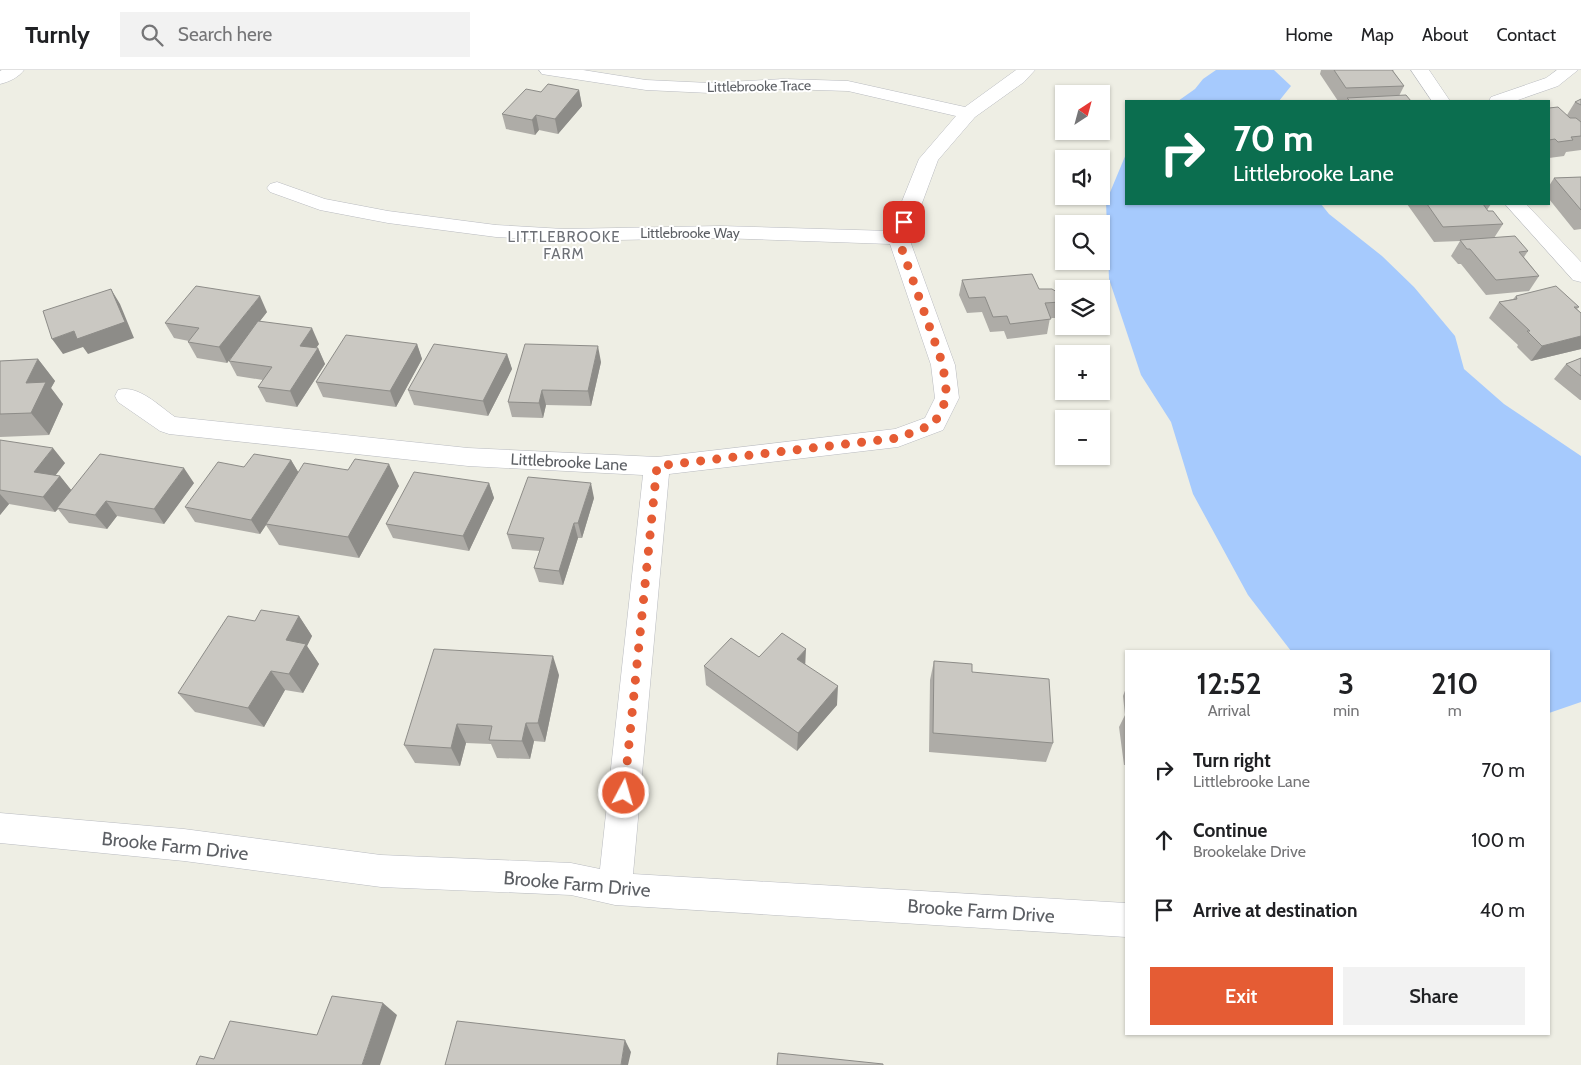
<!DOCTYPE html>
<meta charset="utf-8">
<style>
body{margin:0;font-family:Cabin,sans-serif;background:#f2f2f2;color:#202124;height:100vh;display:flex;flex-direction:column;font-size:19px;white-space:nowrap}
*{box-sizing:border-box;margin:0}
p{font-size:16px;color:#757577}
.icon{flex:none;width:28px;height:28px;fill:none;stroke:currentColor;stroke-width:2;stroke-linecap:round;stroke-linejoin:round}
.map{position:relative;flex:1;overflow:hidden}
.side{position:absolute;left:1125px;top:580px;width:425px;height:385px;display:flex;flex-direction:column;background:#fff;border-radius:0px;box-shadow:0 1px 4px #0004}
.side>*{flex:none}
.top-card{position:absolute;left:1125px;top:30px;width:425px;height:105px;border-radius:0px;box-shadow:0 1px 4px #0004;background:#0b6e4f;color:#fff;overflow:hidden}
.needle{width:32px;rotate:36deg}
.controls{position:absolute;left:1055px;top:15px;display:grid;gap:10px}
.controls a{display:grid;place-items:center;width:55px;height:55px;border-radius:0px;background:#fff;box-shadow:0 1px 4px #0004;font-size:25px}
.pin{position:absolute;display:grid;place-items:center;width:42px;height:42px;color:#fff;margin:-21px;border-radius:10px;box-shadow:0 2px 8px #0006}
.me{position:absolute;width:55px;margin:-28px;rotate:6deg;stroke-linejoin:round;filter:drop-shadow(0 0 4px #0008)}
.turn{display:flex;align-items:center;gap:18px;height:105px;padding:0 25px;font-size:22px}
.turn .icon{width:65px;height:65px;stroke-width:2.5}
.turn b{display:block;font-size:35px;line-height:42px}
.eta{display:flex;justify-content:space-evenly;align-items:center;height:85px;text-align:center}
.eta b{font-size:30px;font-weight:600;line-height:35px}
.cta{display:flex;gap:10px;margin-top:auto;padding:10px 25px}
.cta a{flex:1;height:58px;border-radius:0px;background:#e55c34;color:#fff;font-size:20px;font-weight:600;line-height:58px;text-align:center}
.cta a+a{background:#f2f2f2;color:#202124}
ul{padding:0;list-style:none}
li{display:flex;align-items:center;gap:15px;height:70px;padding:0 25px}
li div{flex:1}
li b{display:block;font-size:19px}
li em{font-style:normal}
header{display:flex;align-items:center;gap:30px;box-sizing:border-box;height:70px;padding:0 25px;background:#fff;border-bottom:1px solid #e0e0e0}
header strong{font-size:24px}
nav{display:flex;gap:28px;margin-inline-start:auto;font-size:18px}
.search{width:350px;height:45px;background:#f2f2f2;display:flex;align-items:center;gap:12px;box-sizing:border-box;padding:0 18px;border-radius:0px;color:#757577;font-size:19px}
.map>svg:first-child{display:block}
.water{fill:#a6cafd}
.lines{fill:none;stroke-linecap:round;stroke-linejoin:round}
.street-casing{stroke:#b9bbc0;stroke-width:1}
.street{fill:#fff;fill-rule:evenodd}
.wall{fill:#aeaca7}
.shaded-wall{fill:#8d8c88}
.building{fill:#cac8c2;stroke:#8d8c88}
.route{stroke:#e55c34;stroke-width:9;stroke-dasharray:0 16.2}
.labels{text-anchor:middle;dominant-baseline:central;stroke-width:4;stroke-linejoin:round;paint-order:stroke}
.far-street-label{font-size:14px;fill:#5c5f64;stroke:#fff}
.far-neighbourhood-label{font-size:15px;letter-spacing:1px;fill:#6d7076;stroke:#fff}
.street-label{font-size:16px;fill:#5c5f64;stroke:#fff}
.near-street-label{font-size:19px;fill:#5c5f64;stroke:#fff}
</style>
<header>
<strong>Turnly</strong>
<div class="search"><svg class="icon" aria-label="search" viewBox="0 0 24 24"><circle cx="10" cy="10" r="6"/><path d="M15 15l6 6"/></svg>Search here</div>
<nav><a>Home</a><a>Map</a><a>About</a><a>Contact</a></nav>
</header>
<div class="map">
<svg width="1581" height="995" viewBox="0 0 1581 995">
<rect width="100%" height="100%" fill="#eeeee4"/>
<path class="water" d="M1216,0H1274L1291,16L1279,31H1178L1195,19L1203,9Z
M1126,84V134H1321L1329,144L1382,186L1414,217L1455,266L1464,299L1504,334L1581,386V632L1549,643V581H1291L1248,525L1193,424L1171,352L1141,305L1109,209L1106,132Z"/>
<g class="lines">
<defs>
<path id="street" d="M2,0H24C19,7 9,12 0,14V1Z
M539,0H583L646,10L710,13L784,9L848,11L965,37L1016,0H1035L1024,12L975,47L938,90L909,168L955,295L959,328L943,360L898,377L669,404L633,804L1126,833V867L615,835L571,825L381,817L184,791L0,773V743L184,759L381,785L571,793L600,799L643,405L468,396L169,364L160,361L118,332L115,326L118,320C138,314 159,336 175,347L468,378L657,387L895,359L925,348L935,328L931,295L890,174L720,168L564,171L496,167L388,153L320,140L270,122L267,118L270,114L277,112L325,129L388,141L496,155L564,159L720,156L890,161L919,89L956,46L848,21L784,19L710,23L646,20L548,5L542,4Z
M1411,0H1429L1450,31H1432Z
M1557,0H1578L1558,16L1515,31H1489L1491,27L1546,8Z
M1505,134H1526L1581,192V212L1573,210Z"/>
</defs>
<use href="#street" class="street-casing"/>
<use href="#street" class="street"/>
</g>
<path class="wall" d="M1321,0H1394L1393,1L1404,16L1399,26L1411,31H1338L1320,4Z
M579,20L582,36L558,64L539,60L535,65L506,59L502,44L541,22Z
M1581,29V80L1566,82L1564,86L1549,88V38L1567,45L1575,32Z
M1581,107V159L1574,160L1549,129V116L1554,108Z
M1407,134H1491L1487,140L1503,154L1494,168L1528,181L1524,187L1539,206L1529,221L1486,225L1461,194H1458L1451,186L1460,171L1434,172Z
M962,210L1039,219L1060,232L1056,248H1050L1047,264L1007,269L1004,261L990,262L982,242L967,243L959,225Z
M1516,226L1579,237L1577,239L1581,243V279L1531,291L1517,277L1518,275L1489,248L1499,232L1513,229Z
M267,242L260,251L319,274L316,278H318L325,294L297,337L266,332L258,317L263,310L237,306L229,291L232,286L227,293L197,288L188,272L189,271L174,268L165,253Z
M417,274L422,289L396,337L323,327L316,312Z
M507,284L512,299L488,346L414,335L408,320Z
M1581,288V330H1580L1554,309L1566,294Z
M38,289L55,311L51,318L63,334L49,365L0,367V291Z
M601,292L591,336L546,335L543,348L512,347L508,332Z
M0,370L65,393L55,406H60L71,420L194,413L164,454L117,446L107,459L69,453L58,439L55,442L9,434L0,445Z
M291,390L298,402L348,400L399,416L359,488L279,475L266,455L260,464L195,452L185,437L244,397Z
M489,413L494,428L469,481L393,468L386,454Z
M594,428L582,468H578L563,515L539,512L534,498L540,481L512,479L507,464Z
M299,546L312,566L307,576L319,594L303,623L285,620L264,657L195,642L178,623Z
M759,587L805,594L837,635L797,681L706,615L704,596Z
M934,591L972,602L1053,673L1046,692L929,682L930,610Z
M559,605L545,672L534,671L530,689L497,688L491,674L466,673L460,696L415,693L404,675Z
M1126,618V695H1124L1119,657L1125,645L1123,626Z"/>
<path class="shaded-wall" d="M579,20L582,36L558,64L555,49Z
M536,45L539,60L535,65L532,50Z
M111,219L120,234L134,268L88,284L83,277L63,284L52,269L74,261Z
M260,226L267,242L227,293L219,277Z
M312,258L319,274L307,291L300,276Z
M1581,266V279L1531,291L1542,276Z
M417,274L422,289L396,337L390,321Z
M598,276L601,292L591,336L588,321Z
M318,278L325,294L297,337L290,321Z
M507,284L512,299L488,346L483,331Z
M38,289L55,311L51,318L63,334L49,365L31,343L26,313Z
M542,320L546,335L543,348L539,333Z
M53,378L65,393L46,417L34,402Z
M291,390L300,405L266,454V455L260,464L251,450Z
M389,394L399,416L359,488L348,467Z
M184,398L194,413L164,454L154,439Z
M60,406L72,421L57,438L58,439L55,442L43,427Z
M489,413L494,428L469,481L463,466Z
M591,413L594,428L582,468L578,453Z
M0,424L9,434L0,445Z
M106,431L117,446L107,459L95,445Z
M574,453L578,468L563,515L559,501Z
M299,546L312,566L307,576L319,594L303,623L289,604L286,570Z
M806,579L805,599L797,589Z
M553,586L559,605L545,672L538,653Z
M271,601L285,620L264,657L248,638Z
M838,616L837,635L797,681L798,663Z
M526,653L534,671L530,689L522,671Z
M457,654L466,673L460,696L451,678Z
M383,933L397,945L380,995H362Z
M625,970L631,982L628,995H621Z"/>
<path class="building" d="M1334,0H1392L1404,16L1346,18Z
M548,14L579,20L555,49L536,45L532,50L502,44L526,19L541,22Z
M1406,25L1411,31H1350L1347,28Z
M1581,29V35L1575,32Z
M1558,37L1570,48H1576L1581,52V66L1571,67L1573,70L1558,72L1555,69L1549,70V38Z
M1581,107V140L1554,108Z
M1427,134H1483L1488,141H1493L1503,154L1443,157Z
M1515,166L1528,181L1519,182L1539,206L1496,210L1470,179H1467L1460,170Z
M1032,204L1039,219H1052L1057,222L1060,228V232L1045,233L1051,249L1010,254L1007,246L993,247L985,227L969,228L962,210Z
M196,216L260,226L219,277L188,272L199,258L165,253Z
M1556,216L1579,237H1574L1581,243V266L1542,276L1527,261H1530L1499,232L1517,229L1516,226Z
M111,219L125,252L77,269L74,261L52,269L43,241Z
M258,251L312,258L300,276L318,278L290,321L258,317L272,297L229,291Z
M346,265L417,274L390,321L316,312Z
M434,274L507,284L483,331L408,320Z
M525,274L598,276L588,321L542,320L539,333L508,332Z
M1581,288V306L1566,294Z
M38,289L26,313L46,312L31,343L0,344V291Z
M0,370L53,378L34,402L60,406L43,427L0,420Z
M100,384L184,398L154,439L106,431L95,445L57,438Z
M254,384L291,390L251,450L185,437L218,392L244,397Z
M355,389L389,394L348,467L266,454L304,393L348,400Z
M414,402L489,413L463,466L386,454Z
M528,407L591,413L578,453H574L559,501L534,498L544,468L507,464Z
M261,540L299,546L286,570L306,574L289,604L271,601L248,638L178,623L228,546L255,551Z
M782,563L806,579L797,589L838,616L798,663L704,596L731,568L759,587Z
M434,579L553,586L538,653H526L522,671L489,670L492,656L457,654L451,678L404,675Z
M934,591L972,594V602L1049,609L1053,673L933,663Z
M332,926L383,933L362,995H196L200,986L214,989L230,951L317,965Z
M457,951L625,970L621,995H445Z
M778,983L883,994V995H777Z"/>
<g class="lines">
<path class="route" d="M624,723L657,396L898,368L934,354L947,328L943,295L898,168L904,152"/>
</g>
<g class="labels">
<g class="far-street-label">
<text transform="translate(759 16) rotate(-1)">Littlebrooke Trace</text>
<text x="690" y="163">Littlebrooke Way</text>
</g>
<g class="far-neighbourhood-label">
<text x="564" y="167">LITTLEBROOKE<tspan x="564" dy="17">FARM</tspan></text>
</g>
<g class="street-label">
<text transform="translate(569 392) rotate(3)">Littlebrooke Lane</text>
</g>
<g class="near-street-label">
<text transform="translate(175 776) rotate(6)">Brooke Farm Drive</text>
<text transform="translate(577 814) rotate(5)">Brooke Farm Drive</text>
<text transform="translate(981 841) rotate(4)">Brooke Farm Drive</text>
</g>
</g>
</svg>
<div class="controls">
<a><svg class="needle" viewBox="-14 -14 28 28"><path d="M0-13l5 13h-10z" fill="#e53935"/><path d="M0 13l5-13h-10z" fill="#757577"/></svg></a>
<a><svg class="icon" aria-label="sound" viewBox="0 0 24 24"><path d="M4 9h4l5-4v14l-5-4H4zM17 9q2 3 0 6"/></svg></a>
<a><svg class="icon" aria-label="search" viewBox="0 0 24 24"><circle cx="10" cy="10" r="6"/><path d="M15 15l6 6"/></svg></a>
<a><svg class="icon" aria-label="layers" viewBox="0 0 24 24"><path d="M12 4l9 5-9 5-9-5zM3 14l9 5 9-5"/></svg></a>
<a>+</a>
<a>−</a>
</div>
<div class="pin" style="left:904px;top:152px;background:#d93025"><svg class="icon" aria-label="arrive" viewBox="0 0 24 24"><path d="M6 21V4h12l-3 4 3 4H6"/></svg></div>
<svg class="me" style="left:624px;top:723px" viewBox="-20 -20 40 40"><circle r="17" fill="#e55c34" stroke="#fff" stroke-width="3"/><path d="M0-11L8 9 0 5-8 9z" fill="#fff"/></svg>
<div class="top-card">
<div class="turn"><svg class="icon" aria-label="right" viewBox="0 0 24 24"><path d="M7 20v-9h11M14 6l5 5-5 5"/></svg><div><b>70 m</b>Littlebrooke Lane</div></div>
</div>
<section class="side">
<div class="eta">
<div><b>12:52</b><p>Arrival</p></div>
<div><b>3</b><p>min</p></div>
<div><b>210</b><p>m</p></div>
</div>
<ul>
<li><svg class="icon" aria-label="right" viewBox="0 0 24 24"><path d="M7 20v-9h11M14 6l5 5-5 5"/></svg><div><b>Turn right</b><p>Littlebrooke Lane</p></div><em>70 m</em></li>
<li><svg class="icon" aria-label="ahead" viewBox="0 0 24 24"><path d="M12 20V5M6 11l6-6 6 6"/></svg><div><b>Continue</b><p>Brookelake Drive</p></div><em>100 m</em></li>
<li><svg class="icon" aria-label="arrive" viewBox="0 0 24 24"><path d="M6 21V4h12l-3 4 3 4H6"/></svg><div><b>Arrive at destination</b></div><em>40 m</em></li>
</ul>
<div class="cta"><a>Exit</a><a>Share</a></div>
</section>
</div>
